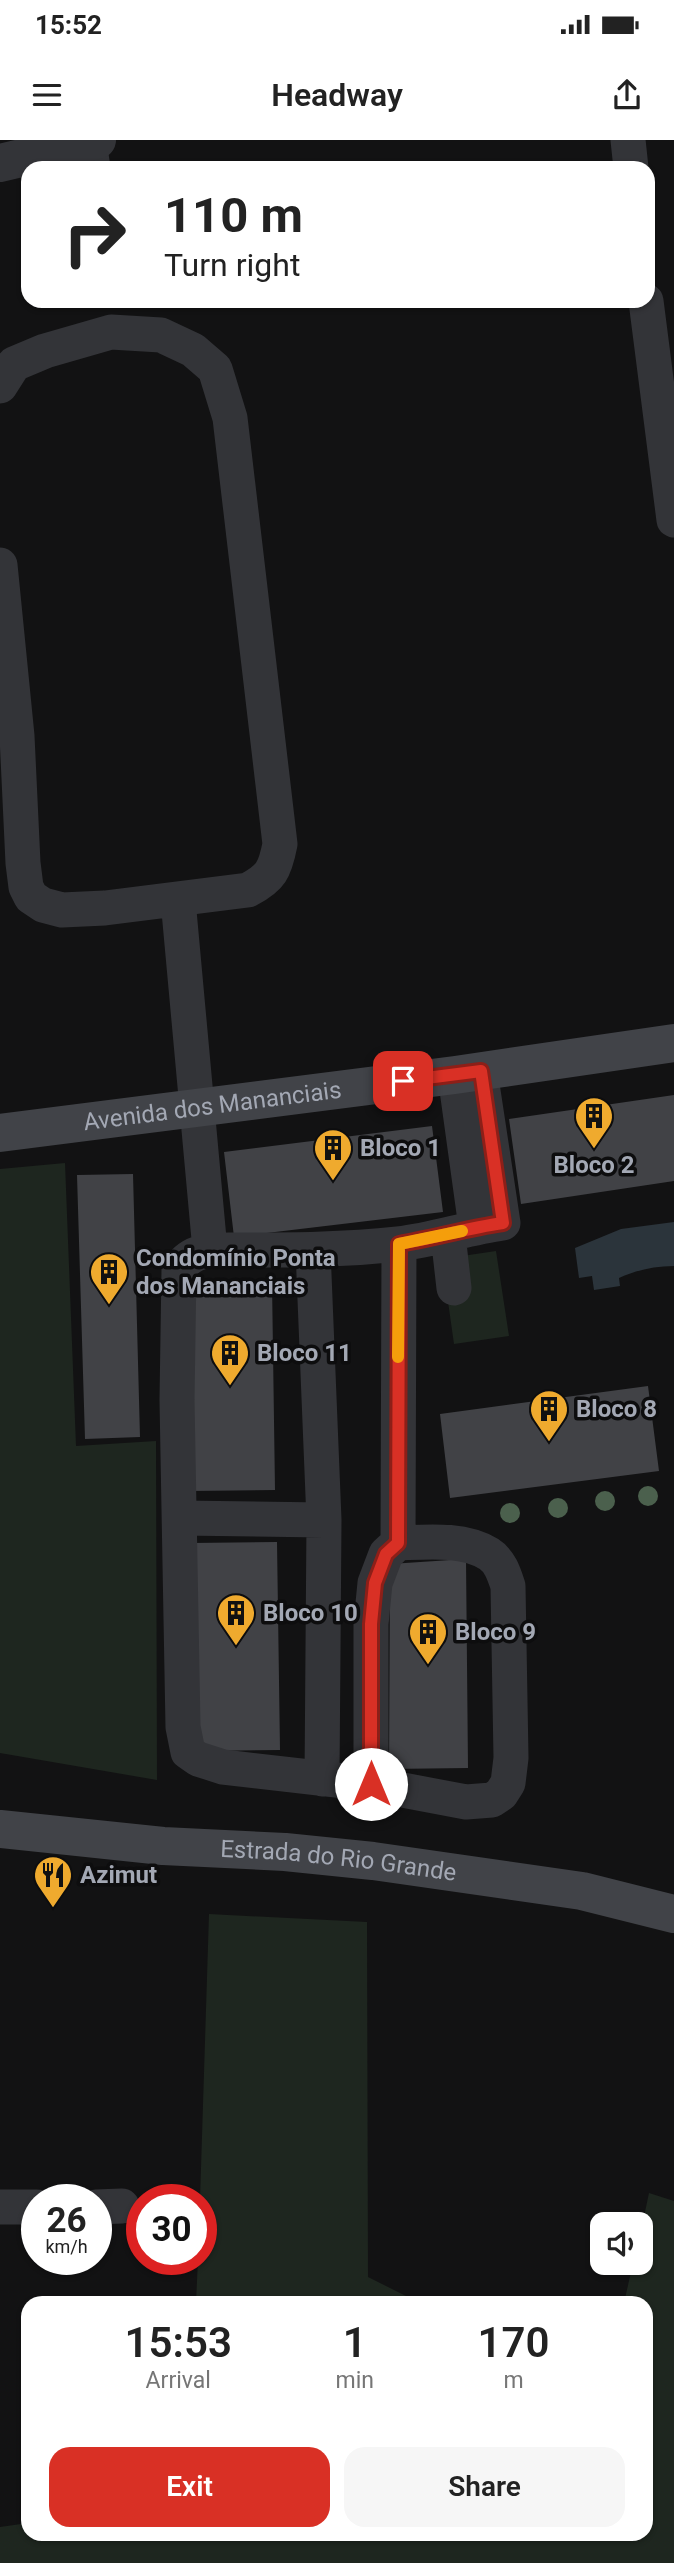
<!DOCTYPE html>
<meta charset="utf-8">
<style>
body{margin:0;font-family:Roboto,sans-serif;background:#f6f6f6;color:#222;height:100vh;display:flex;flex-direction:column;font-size:26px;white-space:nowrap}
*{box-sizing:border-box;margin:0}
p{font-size:23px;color:#767676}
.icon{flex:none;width:38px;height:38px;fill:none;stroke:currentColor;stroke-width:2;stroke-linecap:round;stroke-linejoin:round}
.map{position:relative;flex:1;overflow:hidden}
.side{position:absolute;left:21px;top:2156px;width:632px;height:245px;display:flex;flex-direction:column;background:#fff;border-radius:21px;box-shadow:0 2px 5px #0004}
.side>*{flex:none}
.hud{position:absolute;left:21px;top:21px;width:634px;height:147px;border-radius:21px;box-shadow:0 2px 5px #0004;background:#fff;color:#222;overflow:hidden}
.fabs{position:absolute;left:590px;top:2072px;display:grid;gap:14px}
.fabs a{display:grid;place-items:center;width:63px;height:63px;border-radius:14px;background:#fff;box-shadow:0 2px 5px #0004;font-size:35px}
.speed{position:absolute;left:21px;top:2044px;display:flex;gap:14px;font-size:35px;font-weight:700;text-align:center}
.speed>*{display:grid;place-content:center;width:91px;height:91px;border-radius:50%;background:#fff;box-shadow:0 2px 5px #0004;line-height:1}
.speed small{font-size:18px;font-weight:400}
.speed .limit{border:10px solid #d22;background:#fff;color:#111}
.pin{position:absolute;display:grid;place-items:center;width:60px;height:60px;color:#fff;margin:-30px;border-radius:14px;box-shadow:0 4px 10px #0006}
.me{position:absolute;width:77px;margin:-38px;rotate:0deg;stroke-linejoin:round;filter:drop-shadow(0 0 5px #0008)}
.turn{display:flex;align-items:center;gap:24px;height:147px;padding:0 28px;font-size:32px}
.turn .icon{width:91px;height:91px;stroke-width:2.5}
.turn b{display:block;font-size:49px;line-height:60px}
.eta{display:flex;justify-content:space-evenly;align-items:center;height:119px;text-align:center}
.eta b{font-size:42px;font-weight:600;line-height:49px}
.button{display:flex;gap:14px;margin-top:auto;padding:14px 28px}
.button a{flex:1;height:80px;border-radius:21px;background:#d93025;color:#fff;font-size:28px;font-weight:600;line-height:80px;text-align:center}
.button a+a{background:#f6f6f6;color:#222}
.status{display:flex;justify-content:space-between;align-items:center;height:49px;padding:0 35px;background:#fff;direction:ltr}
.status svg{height:19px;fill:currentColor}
header{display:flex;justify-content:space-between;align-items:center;height:91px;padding:0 28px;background:#fff;font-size:32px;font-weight:600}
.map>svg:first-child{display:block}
.green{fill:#1e261f}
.water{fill:#2b343b}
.building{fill:#414246}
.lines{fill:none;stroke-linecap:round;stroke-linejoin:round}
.minor{stroke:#333438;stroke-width:35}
.tertiary{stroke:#333438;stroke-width:38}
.secondary{stroke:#414348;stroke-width:38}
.tree{fill:#4b604d}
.route-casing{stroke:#8d1f18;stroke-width:18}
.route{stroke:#d93025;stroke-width:12}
.slow{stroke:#f59e0b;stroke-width:12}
.labels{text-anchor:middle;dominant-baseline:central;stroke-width:7;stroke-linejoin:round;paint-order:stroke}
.street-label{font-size:24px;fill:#a3a8b4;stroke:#0d0d0e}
.poi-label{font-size:24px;font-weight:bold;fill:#a3a8b4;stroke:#0d0d0e;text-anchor:start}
</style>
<div class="status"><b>15:52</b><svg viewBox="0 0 49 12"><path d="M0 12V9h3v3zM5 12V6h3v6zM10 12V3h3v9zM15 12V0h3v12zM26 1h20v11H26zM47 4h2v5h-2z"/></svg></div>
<header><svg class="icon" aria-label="menu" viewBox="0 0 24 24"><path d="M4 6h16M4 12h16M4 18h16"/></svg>Headway<svg class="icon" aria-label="share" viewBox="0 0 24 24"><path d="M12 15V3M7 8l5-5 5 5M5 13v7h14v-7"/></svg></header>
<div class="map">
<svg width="674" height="2423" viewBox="0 0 674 2423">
<rect width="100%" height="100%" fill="#121213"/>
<path class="green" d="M65,1023L76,1306L156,1301L157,1640L0,1613V1029Z
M496,1111L509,1196L454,1204L442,1119Z
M209,1774L367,1782L368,2137L420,2163H196L198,2119H201L200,2060Z
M649,2053L674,2061V2423H0V2387L28,2383V2394H646V2163H624L633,2123H640L641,2091Z"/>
<path class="water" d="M674,1082V1126C654,1126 637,1130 619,1138L620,1146L594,1150L592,1136L579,1138L575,1108L621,1089Z"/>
<path class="building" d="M674,955V1041L521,1064L509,979Z
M432,986L443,1072L234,1097L224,1012Z
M133,1034L140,1297L85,1299L77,1035Z
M272,1142L275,1350L188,1351L186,1143Z
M648,1246L659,1331L450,1358L440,1274Z
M277,1402L280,1610L194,1611L191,1403Z
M466,1419L468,1628L389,1629L390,1424Z"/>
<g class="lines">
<path class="minor" d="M628,0L631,28
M89,2L93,28
M646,161L674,380
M0,246L14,224L45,211L111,192L161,195L193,210L215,229L230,278L280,704C275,730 271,738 248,750L105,768L62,770L43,765L31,757L26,747L23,723L17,596L0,425
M178,760L210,1110
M455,935L476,1087
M448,1095L454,1148
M313,1110L324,1380L322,1639
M180,1378L324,1380
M398,1403L399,1104
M371,1644V1484L375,1443L386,1414L398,1403C426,1402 463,1398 489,1414C500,1421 504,1434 508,1446L511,1618L508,1643L501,1654L492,1660L466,1662L371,1644L223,1627L198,1619L188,1612L183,1587L177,1260L179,1129C192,1108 214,1110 236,1110C290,1110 344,1110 398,1104C434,1100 467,1088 503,1083L480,931
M0,2067H37
M96,2067L122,2066"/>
<path class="tertiary" d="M0,23L97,0"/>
<g class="secondary">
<path id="s1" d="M0,993L455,935L674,903"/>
<path id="s2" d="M0,1689L163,1706L285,1712L373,1721L582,1751L674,1774"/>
</g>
</g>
<g class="tree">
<circle cx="648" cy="1356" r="10"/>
<circle cx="605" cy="1361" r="10"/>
<circle cx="558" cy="1368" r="10"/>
<circle cx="510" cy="1373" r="10"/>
</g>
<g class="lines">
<defs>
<path id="route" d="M371,1644V1484L375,1443L386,1414L398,1403L399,1104C434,1098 468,1088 503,1083L481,931L403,941"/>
</defs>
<use href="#route" class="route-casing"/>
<use href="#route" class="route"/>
<path class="slow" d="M398,1217L399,1104L462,1091"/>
</g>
<defs>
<symbol id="building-pin" viewBox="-11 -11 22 30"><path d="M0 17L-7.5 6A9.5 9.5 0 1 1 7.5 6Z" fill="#efaa2e" stroke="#0d0d0e"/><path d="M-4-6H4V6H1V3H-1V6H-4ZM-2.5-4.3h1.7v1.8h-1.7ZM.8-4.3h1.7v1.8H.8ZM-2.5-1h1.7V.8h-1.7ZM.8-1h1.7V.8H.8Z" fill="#111"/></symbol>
<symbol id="restaurant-pin" viewBox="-11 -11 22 30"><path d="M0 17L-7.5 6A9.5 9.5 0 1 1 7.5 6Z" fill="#efaa2e" stroke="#0d0d0e"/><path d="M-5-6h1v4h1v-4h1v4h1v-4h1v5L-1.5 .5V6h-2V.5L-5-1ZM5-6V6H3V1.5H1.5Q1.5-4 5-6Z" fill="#111"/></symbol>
</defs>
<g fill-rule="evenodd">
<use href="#building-pin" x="572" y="954" width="44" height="60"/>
<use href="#building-pin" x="311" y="986" width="44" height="60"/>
<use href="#building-pin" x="87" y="1110" width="44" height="60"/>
<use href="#building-pin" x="208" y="1191" width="44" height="60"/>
<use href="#building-pin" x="527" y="1247" width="44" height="60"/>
<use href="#building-pin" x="214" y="1451" width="44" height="60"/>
<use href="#building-pin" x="406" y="1470" width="44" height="60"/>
<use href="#restaurant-pin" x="31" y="1713" width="44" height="60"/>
</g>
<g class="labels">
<g class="street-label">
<text stroke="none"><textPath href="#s1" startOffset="214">Avenida dos Mananciais</textPath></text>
<text stroke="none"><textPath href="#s2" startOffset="340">Estrada do Rio Grande</textPath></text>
</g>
<g class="poi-label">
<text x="360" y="1008">Bloco 1</text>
<text x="594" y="1025" text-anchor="middle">Bloco 2</text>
<text x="136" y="1118">Condomínio Ponta<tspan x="136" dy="28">dos Mananciais</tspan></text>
<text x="257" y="1213">Bloco 11</text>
<text x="576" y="1269">Bloco 8</text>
<text x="263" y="1473">Bloco 10</text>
<text x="455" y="1492">Bloco 9</text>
<text x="80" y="1735">Azimut</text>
</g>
</g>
</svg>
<div class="fabs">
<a><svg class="icon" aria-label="sound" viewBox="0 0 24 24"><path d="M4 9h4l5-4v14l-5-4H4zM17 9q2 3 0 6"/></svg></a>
</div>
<div class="speed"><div>26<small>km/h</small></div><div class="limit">30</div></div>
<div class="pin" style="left:403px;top:941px;background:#d93025"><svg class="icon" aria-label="arrive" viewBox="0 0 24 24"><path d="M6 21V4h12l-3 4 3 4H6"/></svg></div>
<svg class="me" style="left:371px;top:1644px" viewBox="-20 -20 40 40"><circle r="19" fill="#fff"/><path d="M0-13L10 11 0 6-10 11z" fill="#d93025"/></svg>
<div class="hud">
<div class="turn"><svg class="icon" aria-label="right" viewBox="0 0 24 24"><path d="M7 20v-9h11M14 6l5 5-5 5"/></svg><div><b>110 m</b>Turn right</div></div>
</div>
<section class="side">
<div class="eta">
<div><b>15:53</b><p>Arrival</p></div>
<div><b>1</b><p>min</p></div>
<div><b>170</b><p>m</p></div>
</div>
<div class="button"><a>Exit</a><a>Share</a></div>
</section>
</div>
